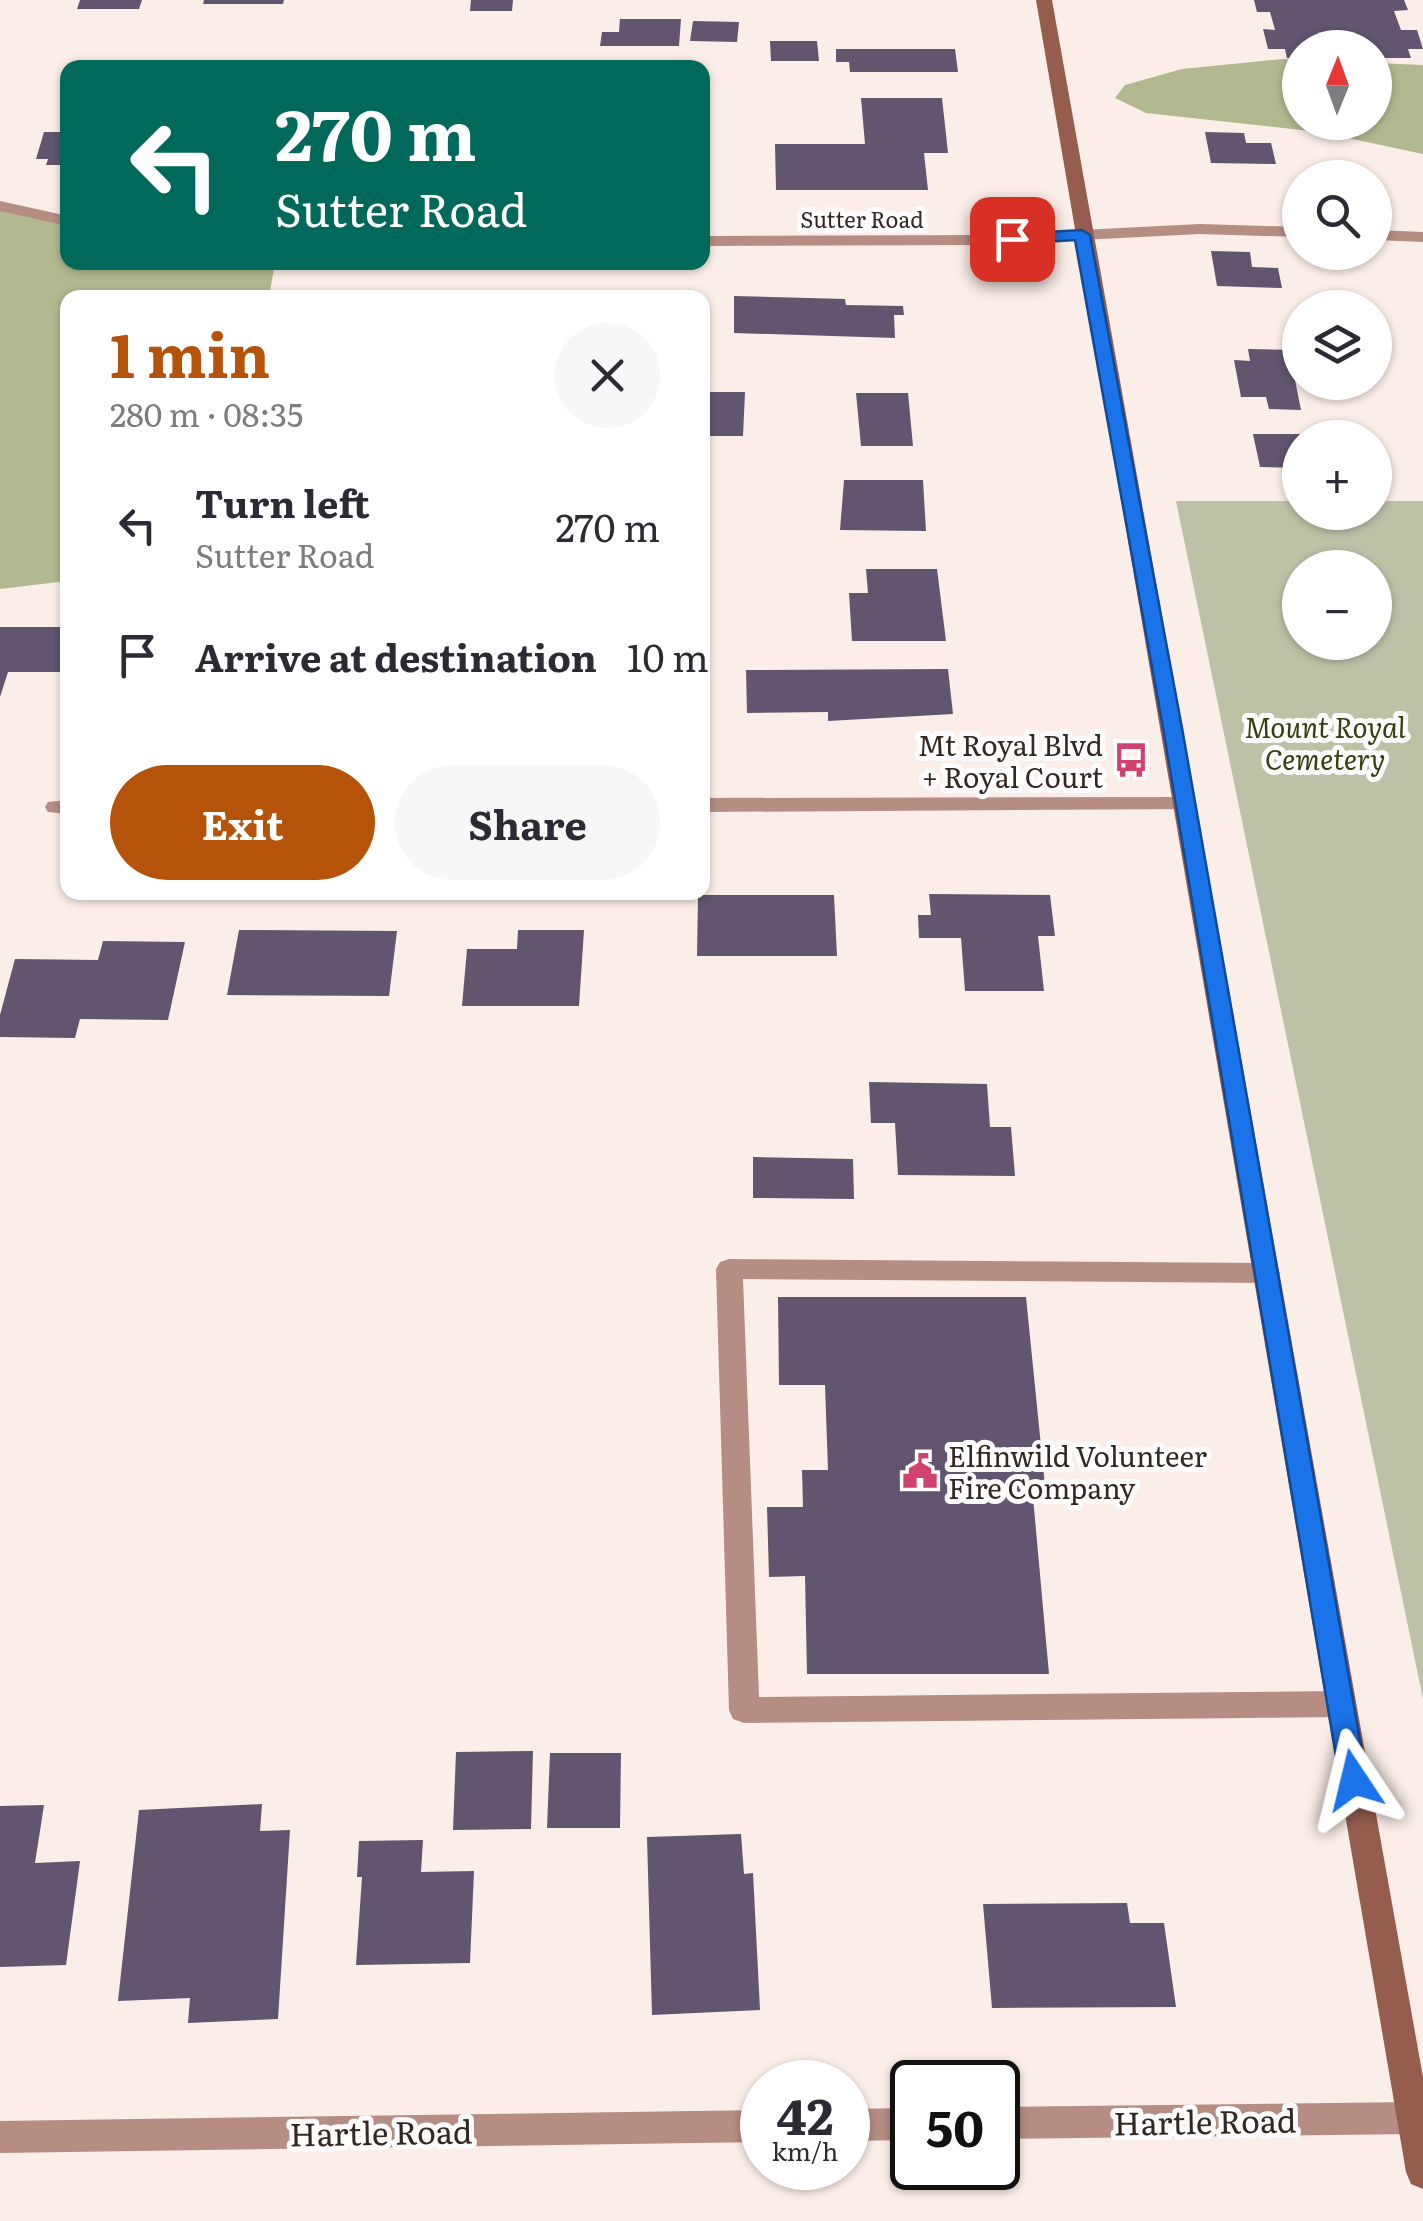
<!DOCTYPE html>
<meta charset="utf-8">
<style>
body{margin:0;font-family:Literata,serif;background:#f7f7f7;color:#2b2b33;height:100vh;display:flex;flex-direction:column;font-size:38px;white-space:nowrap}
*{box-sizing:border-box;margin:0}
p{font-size:32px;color:#7c7c81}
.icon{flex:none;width:55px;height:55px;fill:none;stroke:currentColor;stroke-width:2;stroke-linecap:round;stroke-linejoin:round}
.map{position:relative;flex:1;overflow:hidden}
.side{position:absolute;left:60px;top:290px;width:650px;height:610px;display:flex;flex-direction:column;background:#fff;border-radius:20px;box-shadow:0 2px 8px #0004}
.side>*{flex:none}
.top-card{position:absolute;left:60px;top:60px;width:650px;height:210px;border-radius:20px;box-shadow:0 2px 8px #0004;background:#00695c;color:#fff;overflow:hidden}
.needle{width:65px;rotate:1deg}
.fabs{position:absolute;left:1282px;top:30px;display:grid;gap:20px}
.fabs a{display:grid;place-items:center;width:110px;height:110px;border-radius:50%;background:#fff;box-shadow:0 2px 8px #0004;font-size:50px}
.speed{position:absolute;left:740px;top:2060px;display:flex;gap:20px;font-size:50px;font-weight:700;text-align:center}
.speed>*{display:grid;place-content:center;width:130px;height:130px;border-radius:50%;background:#fff;box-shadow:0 2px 8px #0004;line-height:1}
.speed small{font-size:25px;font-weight:400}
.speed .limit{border:5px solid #111;border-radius:15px;background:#fff;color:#111}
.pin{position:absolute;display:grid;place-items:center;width:85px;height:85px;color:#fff;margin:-42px;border-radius:20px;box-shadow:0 5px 15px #0006}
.me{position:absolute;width:110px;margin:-55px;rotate:350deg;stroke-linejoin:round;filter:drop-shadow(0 0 8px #0008)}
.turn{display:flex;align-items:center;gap:35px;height:210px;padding:0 50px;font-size:45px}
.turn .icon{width:130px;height:130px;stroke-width:2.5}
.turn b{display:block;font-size:70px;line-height:85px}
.round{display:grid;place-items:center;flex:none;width:105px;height:105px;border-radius:52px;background:#f7f7f7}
.summary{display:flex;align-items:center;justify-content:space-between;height:170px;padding:0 50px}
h1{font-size:60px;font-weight:700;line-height:75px;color:#b45309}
.primary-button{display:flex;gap:20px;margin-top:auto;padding:20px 50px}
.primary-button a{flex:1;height:115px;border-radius:60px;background:#b45309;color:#fff;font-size:40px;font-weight:700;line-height:115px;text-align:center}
.primary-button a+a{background:#f7f7f7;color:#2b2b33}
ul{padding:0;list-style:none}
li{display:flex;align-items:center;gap:30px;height:130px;padding:0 50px}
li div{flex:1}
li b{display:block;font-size:38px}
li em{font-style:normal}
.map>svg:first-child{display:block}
.green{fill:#bdc2a7;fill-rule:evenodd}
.forest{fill:#b2b990}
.building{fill:#61556f}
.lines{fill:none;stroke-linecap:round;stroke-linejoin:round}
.lane{fill:#b68d82;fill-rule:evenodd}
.street{fill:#b68d82;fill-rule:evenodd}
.secondary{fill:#965d4e;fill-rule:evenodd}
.route{fill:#1a73e8;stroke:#114b97;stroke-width:2.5}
.labels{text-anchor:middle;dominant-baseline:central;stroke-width:10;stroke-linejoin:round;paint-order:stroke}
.far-street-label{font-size:22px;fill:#342822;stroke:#fdfdfd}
.park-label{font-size:28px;font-style:italic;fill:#383e0c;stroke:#fdfdfd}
.poi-label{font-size:28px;fill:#342822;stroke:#fdfdfd;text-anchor:end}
.near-street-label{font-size:32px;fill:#342822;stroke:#fdfdfd}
</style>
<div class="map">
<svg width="1423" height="2221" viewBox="0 0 1423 2221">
<rect width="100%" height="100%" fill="#fbede7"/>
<path class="green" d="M1176,501H1300V512H1375V501H1423V1699ZM1300,568H1375V642H1300Z"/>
<path class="forest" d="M1283,59L1300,60V122H1375V63L1423,65V154L1319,132L1146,113L1115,98L1125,85L1182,69Z
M0,206L67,221L68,262L275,263L269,297L68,298L67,581L0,589Z"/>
<path class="building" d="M80,0H142L139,9H77Z
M204,0H284L283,4H203Z
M471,0H513L512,11H470Z
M1254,0H1404L1408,10L1394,11L1401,30H1417L1423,49H1408L1411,58H1375V48H1300V58H1287L1285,49H1268L1263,29L1275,30L1270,12H1257Z
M620,19H681L679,46H600L602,32H619Z
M693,21L739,22L737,42L690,41Z
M770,41H817L819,61H771Z
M836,49H955L958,72H850L849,62H836Z
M861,98H942L948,153H924L928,190H776L775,144H865Z
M44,132H68V165H46L48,159H36Z
M1205,132L1244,133L1246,143H1271L1276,164L1211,163Z
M1211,251L1250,252L1252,267L1278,268L1282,288L1217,286Z
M734,296L845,299L846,305L903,306L904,315H894L895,338L734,333Z
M1248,349L1297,350L1300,365H1292L1301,410L1269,409L1266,397H1241L1234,360L1250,361Z
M702,392H745L743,436H702Z
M856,393H908L913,446H861Z
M1253,434H1300V468L1260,467Z
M844,480H923L926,531L840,530Z
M866,569H937L946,641H852L849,593H868Z
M0,627H68V672H8L0,697Z
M948,669L953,714L828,721V712L747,713L746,670Z
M929,894L1050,895L1055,936H1038L1044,991H965L961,938H919L918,915H931Z
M698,895H834L837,956H697Z
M239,930L397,931L389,996L227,995Z
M518,930H584L579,1006H462L467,949H517Z
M103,941L185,942L168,1020L80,1019L75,1038L0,1037V1015L15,959L98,960Z
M869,1082L987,1084L990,1127H1011L1015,1176L898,1175L895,1123H871Z
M753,1157L853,1159L854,1199L753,1198Z
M778,1297H1026L1045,1486H1032L1049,1674H807L805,1576L769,1577L767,1507H803L802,1470H828L825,1385H779Z
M533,1751L531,1829L453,1830L456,1752Z
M550,1753H621L620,1828H547Z
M262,1804L260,1831L290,1830L278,2019L188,2023L190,1998L118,2001L139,1810Z
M44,1805L35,1863L80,1861L66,1965L0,1967V1806Z
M741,1834L744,1874L753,1873L760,2010L652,2015L647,1837Z
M423,1840L421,1872L474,1871L470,1963L356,1965L362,1877H357L359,1841Z
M1127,1903L1130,1923H1164L1176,2007L992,2008L983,1904Z"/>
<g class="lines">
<path class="lane" d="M729,1259L1267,1263L1276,1266L1280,1273L1276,1280L1267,1283L743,1279L759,1697L1340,1691L1351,1695L1355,1704L1351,1713L1340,1717L744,1723L733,1719L729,1710L716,1269L720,1262Z"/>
<path class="street" d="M0,201L68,216V226L0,211Z
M1200,224L1300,227V237L1200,234L980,245L702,246V236L980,235Z
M1375,230L1423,232V242L1375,240Z
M1186,797L1194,799L1197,804L1194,809L702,812V798Z
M68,800V814L48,812L45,807L48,802Z
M1413,2102L1423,2106V2130L1413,2134L998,2139V2107Z
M912,2108V2140L848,2141V2109Z
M762,2110V2142L0,2153V2121Z"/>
<path class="secondary" d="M1036,0H1052L1423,2077V2189L1411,2184L1406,2172Z"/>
</g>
<path class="route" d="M1082,230L1090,235L1182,728L1367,1780L1363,1788L1354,1792L1344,1788L1340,1780L1163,728L1075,240L1012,244L1004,239L1012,234Z"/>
<defs>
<symbol id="bus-bare" viewBox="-9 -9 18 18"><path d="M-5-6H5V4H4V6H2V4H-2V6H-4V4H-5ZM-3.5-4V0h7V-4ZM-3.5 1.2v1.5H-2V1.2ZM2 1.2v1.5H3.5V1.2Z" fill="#d04371" stroke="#fdfdfd" stroke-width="2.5" paint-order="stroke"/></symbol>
<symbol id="civic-bare" viewBox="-9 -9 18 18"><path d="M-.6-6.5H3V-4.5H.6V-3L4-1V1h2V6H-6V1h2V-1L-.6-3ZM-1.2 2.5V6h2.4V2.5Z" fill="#d04371" stroke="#fdfdfd" stroke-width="2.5" paint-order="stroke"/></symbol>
</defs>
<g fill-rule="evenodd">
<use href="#bus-bare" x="1106" y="735" width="50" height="50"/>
<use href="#civic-bare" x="895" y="1446" width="50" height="50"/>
</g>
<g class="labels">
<g class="far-street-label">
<text x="862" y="218">Sutter Road</text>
</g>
<g class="park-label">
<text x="1325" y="726">Mount Royal<tspan x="1325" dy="32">Cemetery</tspan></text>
</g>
<g class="poi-label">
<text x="1103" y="744">Mt Royal Blvd<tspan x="1103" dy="32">+ Royal Court</tspan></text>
<text x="948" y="1455" text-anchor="start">Elfinwild Volunteer<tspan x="948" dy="32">Fire Company</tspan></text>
</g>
<g class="near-street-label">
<text transform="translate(1205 2120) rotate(-1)">Hartle Road</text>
<text transform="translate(381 2131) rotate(-1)">Hartle Road</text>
</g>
</g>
</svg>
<div class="fabs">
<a><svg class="needle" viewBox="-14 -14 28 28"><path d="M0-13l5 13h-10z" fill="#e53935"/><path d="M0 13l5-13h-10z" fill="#7c7c81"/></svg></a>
<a><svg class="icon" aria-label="search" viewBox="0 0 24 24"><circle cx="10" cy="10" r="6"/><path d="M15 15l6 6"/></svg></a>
<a><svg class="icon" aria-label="layers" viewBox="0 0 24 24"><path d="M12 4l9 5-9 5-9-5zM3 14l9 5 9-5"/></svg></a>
<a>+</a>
<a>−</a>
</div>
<div class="speed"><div>42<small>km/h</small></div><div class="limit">50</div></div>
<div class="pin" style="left:1012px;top:239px;background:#d93025"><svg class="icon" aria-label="arrive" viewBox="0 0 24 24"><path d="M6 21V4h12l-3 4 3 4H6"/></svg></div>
<svg class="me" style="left:1354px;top:1780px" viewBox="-20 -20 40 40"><path d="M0-17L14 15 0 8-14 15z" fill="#1a73e8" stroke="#fff" stroke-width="4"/></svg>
<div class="top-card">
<div class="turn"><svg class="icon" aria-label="left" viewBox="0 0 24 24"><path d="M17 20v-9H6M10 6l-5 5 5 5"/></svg><div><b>270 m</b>Sutter Road</div></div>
</div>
<section class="side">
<div class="summary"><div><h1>1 min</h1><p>280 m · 08:35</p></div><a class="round"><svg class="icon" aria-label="close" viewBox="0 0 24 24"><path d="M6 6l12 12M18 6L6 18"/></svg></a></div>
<ul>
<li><svg class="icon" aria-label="left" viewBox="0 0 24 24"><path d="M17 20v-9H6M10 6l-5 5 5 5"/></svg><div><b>Turn left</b><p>Sutter Road</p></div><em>270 m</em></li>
<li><svg class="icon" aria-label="arrive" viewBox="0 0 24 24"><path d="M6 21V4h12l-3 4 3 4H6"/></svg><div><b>Arrive at destination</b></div><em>10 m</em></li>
</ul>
<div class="primary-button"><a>Exit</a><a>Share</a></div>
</section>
</div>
